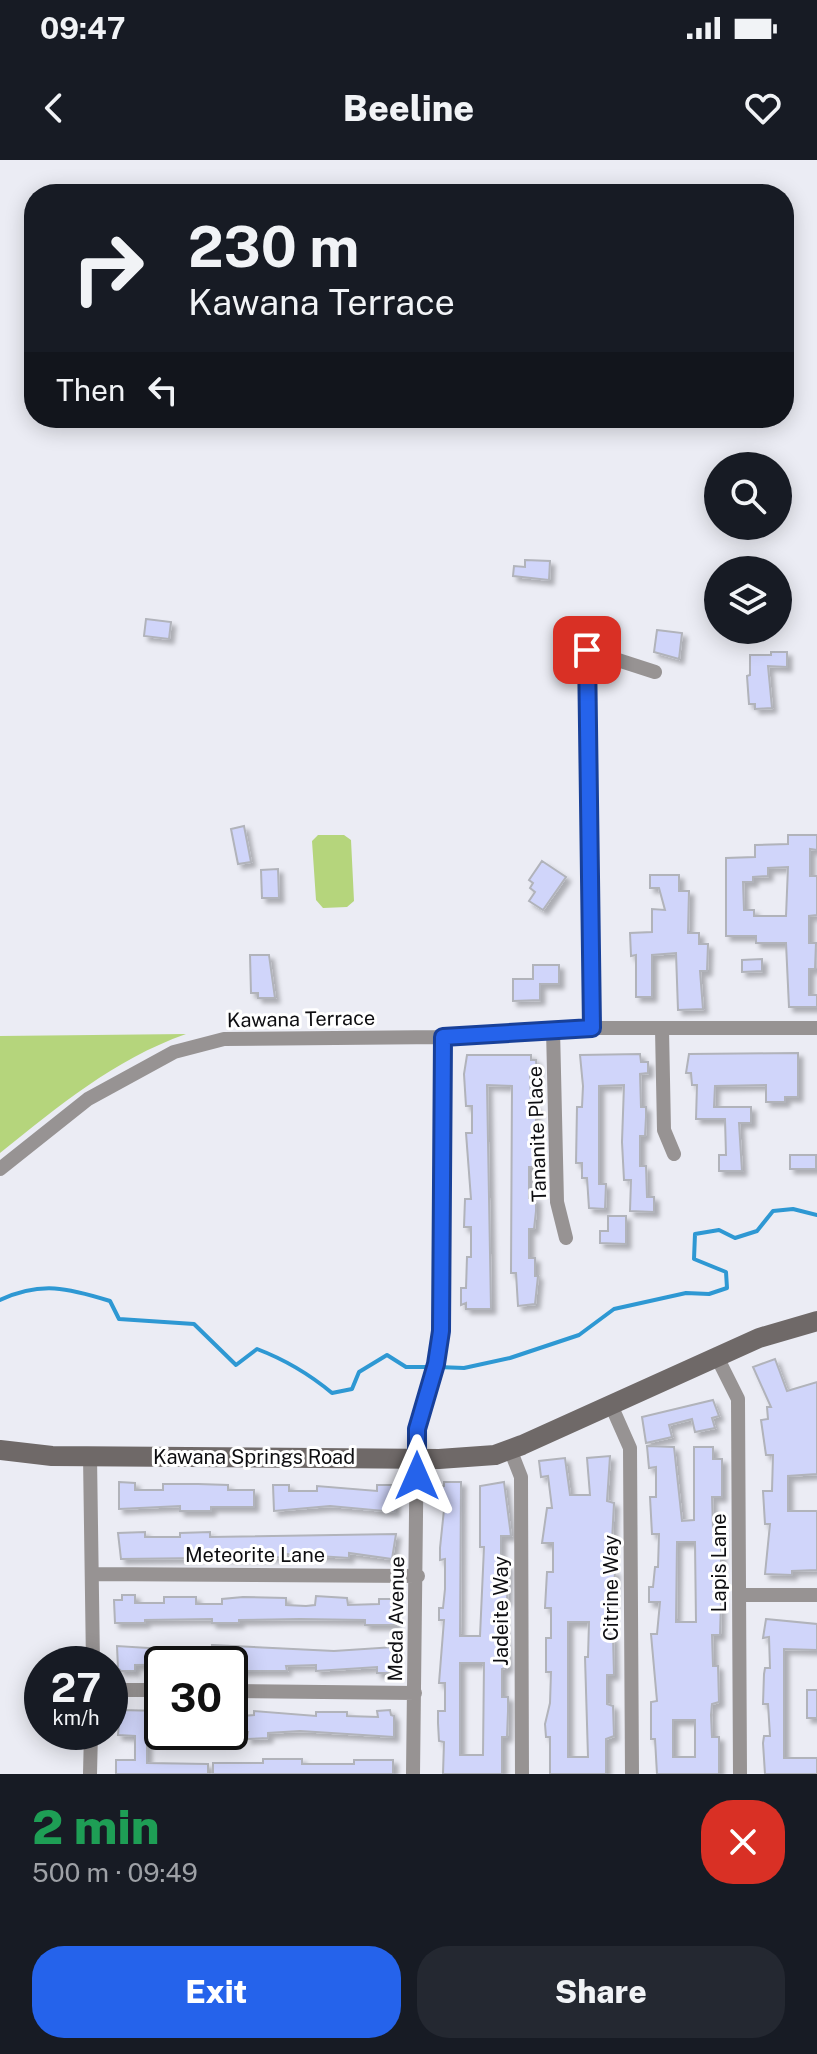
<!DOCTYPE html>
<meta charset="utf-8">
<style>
body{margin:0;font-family:"Public Sans",sans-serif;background:#242831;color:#f1f3f6;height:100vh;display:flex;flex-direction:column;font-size:30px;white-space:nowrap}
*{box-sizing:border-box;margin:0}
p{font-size:26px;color:#9ea1a6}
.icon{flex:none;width:44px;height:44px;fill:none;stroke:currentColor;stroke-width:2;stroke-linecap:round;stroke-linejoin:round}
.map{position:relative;height:1614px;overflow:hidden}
.drawer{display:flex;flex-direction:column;background:#171b24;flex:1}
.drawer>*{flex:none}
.top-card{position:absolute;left:24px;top:24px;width:770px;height:244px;border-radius:32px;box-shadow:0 4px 20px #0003;background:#171b24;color:#f1f3f6;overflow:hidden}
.fabs{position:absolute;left:704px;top:292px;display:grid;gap:16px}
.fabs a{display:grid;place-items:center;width:88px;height:88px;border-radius:50%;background:#171b24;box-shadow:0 4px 20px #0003;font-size:40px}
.speed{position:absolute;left:24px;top:1486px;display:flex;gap:16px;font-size:40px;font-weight:700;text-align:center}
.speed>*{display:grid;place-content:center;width:104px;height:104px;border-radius:50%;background:#171b24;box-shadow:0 4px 20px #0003;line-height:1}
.speed small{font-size:20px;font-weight:400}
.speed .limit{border:4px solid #111;border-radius:12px;background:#fff;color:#111}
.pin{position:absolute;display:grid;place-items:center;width:68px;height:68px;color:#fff;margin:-34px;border-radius:16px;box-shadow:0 4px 12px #0006}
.me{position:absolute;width:88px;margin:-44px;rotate:0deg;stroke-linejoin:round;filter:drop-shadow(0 0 6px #0008)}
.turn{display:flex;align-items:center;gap:28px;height:168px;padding:0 32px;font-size:36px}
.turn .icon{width:104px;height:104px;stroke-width:2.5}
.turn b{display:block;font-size:56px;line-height:68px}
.then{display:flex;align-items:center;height:76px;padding:0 32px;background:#0003;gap:16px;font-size:30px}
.round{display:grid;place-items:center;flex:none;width:84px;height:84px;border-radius:32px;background:#242831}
.summary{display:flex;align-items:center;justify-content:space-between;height:136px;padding:0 32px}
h1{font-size:48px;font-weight:800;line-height:60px;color:#1e9e55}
.action{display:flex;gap:16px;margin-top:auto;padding:16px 32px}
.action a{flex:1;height:92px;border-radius:32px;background:#2563eb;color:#fff;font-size:32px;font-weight:800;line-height:92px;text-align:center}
.action a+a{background:#242831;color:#f1f3f6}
.status{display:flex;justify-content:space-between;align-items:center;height:56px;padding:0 40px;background:#171b24;direction:ltr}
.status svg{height:22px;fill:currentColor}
header{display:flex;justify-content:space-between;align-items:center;height:104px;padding:0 32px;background:#171b24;font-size:36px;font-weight:800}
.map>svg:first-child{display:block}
.green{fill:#b5d57c}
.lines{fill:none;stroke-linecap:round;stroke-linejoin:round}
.stream{stroke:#2e98d3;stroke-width:4}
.building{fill:#d0d5fa;stroke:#b1b3ba;stroke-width:2;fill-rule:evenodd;filter:url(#shadow)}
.street{stroke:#979393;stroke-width:14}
.secondary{stroke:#6f6968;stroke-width:20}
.route-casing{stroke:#184099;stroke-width:20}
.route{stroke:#2563eb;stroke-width:14}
.labels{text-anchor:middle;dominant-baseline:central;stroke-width:6;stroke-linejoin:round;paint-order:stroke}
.street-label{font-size:20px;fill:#0e0e11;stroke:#fff}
</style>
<div class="status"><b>09:47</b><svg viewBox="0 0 49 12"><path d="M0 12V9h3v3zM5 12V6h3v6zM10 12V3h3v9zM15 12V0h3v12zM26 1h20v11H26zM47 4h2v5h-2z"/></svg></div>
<header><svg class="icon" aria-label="back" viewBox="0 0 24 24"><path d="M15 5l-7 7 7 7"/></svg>Beeline<svg class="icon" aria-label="heart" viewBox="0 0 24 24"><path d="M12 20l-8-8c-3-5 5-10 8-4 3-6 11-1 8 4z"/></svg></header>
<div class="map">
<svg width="817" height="1614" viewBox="0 0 817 1614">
<defs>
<filter id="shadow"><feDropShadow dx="4.5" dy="4.5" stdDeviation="2" flood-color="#0004"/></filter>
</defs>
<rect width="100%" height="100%" fill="#ebecf4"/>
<path class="green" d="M318,675H344L351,680L354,741L347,747L323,748L316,740L312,681Z
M186,874C113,900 59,946 0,993V876Z"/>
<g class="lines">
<path class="stream" d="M0,1140C41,1121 68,1128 110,1141L119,1159L194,1164L236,1205L257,1189C286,1200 308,1213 332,1233L352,1229L359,1212L387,1195L406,1207H430
M438,1207L464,1208L510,1198L579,1175L614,1149L686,1133L709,1134L727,1128L726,1112L694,1099L695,1074L719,1070L735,1078L757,1071L773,1051L793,1049L817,1055"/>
</g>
<path class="building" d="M525,400L550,401L549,420L513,416L514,406L525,407Z
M146,459L171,462L169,479L144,476Z
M587,459L613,460L612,479L594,478V470H586Z
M657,470L682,473L679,499L654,492Z
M771,492H787V507L768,506L772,548L755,549V544H749L747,516L750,515V495H771Z
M244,666L251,702L238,704L231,669Z
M788,675H817V690L810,689V716H817V755L809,756V783H816L815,809H809V835H817V847H789L786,783H756V776H726V698L755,697V685L788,684ZM788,707L786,756H754V750H744L743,722H753V717L768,716V708Z
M542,701L566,717L543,750L529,741L535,732L530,728L533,723L529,720Z
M278,709L279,738H262L261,710Z
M650,715H679V731H689L688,773H699V784H708L707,811H700L703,849L678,850L676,793L652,795V837H636V795L631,796L630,773L652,772V749L665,750L659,728H650Z
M250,795H269L275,838H258V833H251Z
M762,799V811L742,812V800Z
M533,805H559V824H540V840L513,841V819H533Z
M798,893V937H785V942H766V925L715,926L714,947H751V963H739L742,1011H719V995H726L725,959H696L697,925H692L691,913H686L689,894Z
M640,894L641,902H648V913L640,914L641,947H646V957L645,976H640V1006H646L647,1037H654V1052L630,1051L631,1020H624L622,982L624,925L599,926V1024H606L605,1049L589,1048L587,1018H582V1003H576L577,947H582L583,926L580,895Z
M467,895H531V900H536L537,914H530L531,945H536V989L535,1007H529V1038H536V1051L534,1069H529V1098H535V1116H538L535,1144L518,1146L516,1113H511L512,926L487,925L491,1149H466V1143L461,1145V1128H466L467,1097H471V1067H464L465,1039H471L466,973H472V946H466L464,914Z
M790,995H816V1009H790Z
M608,1056H626V1084L600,1083V1071H608Z
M775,1199L787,1231L817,1222V1314L788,1316V1351H817V1410L792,1411V1415L765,1414L770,1364H765L763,1331H772L773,1295H766L761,1260L768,1259L767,1247H771L753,1207Z
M713,1240L719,1256L712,1258L715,1268L695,1272L692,1259L669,1265L672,1277L646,1283L642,1257Z
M647,1286L674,1287L682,1361L694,1360V1287H713V1299H722V1337H712L713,1368H721V1404H715L714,1418V1438H721L720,1475H712L713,1506H718L719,1542L712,1544L711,1555L712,1577H719V1614H657L655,1579H651V1542L657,1541L651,1474H657L660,1442H649V1427H653L655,1407H658L659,1374H652L650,1337H656V1307L649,1308ZM677,1382H695L696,1462H676ZM673,1560H695V1597H673Z
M610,1296L607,1341L614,1343L612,1381L607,1383V1411H615L613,1447L607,1449V1477H613L614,1515H607V1544L613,1546L614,1576L606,1579V1614H550V1577H546L545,1564L550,1543L551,1512H546V1478H551V1448H545L547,1412H553V1383H542L547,1348H552L548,1316L541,1317L539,1301L565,1298L570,1335H590L587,1298ZM568,1462H589L588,1497H585L588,1597H568Z
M119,1322L135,1323V1330H163V1324H198L228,1325V1330H254V1347H211V1351H180V1346L119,1349Z
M444,1322H461L460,1476H480L484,1387H480V1326L504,1322L511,1376H501V1405H508L507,1441H502L508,1507L502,1509V1537H508V1551L507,1577H502V1614H443L444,1582L439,1581L438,1563V1551H445V1523H439L444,1460H439V1448H443L445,1429V1399L440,1400V1388L445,1340H439V1326H444ZM460,1503H484L483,1595H460Z
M273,1325H289V1331H317V1326L377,1331V1325H392L391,1330H395V1352L330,1346L274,1351Z
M145,1372V1377H180V1373L210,1372V1377L396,1374L392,1399L349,1393V1398L287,1394V1397L225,1398V1393L199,1394V1398L121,1399L118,1373Z
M122,1435H135V1443H164V1437H196V1444H222V1439L243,1437L286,1438V1445L306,1446L315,1445L316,1436L347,1438L348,1445L379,1444V1439H392L396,1465H365V1460L300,1459L239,1460V1463H212V1459L145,1460V1463H115L114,1440H122Z
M766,1459L817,1464V1490L784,1489V1598H817V1614H765L763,1583L764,1576H770L768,1544H763L764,1514L765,1508H770L769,1477L763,1478Z
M212,1485L334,1491L394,1487V1509L392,1513H377V1507L316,1511V1505L286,1506L287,1511H230V1504L135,1505V1511H121L118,1508L117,1486L180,1490L212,1489Z
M807,1530H817V1558H807Z
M120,1550L162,1551V1571H147V1603L208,1604V1614H116V1600H135V1576L118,1575Z
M390,1550L391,1555L394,1556V1577L300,1571L268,1573V1578L247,1579L248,1572H230V1557L254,1555V1551L316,1556V1552H347V1556L378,1557L377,1551Z
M263,1599H302V1604H354V1600H393V1614H213V1603H263Z"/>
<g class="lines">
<path class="street" d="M592,868L587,490L655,512
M553,869L557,1042L566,1078
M662,869L664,970L674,994
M0,1009L88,939L174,892L224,879L443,877L592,868H817
M717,1197L738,1239L740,1614
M611,1245L630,1288L632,1614
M510,1289L521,1317L522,1614
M90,1296L93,1504
M93,1414L418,1416
M740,1435H817
M110,1530H162
M230,1531L415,1533
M90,1614L91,1572
M413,1614L417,1269L436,1204L441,1171L443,877"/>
<path class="secondary" d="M0,1290L52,1296L439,1299L495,1295L522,1285L759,1178L817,1161"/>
</g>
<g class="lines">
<defs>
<path id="route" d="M417,1316V1269L436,1204L441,1171L443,877L592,868L587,490"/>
</defs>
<use href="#route" class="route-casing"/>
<use href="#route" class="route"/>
</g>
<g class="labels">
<g class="street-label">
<text transform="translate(301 859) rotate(-1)">Kawana Terrace</text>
<text transform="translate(537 974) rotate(-92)">Tananite Place</text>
<text x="254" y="1297">Kawana Springs Road</text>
<text x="255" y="1395">Meteorite Lane</text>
<text transform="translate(719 1403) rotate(-90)">Lapis Lane</text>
<text transform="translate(611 1428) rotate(-90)">Citrine Way</text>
<text transform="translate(501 1451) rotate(-90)">Jadeite Way</text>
<text transform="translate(396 1459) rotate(-89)">Meda Avenue</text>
</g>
</g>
</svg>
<div class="fabs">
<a><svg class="icon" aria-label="search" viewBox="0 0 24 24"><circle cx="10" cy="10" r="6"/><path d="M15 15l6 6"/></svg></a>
<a><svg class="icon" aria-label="layers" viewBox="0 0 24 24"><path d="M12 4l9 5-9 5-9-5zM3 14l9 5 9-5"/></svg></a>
</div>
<div class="speed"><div>27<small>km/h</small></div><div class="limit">30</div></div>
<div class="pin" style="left:587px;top:490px;background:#d93025"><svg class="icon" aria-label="arrive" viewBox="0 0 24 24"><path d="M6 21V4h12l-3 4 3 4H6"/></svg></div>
<svg class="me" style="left:417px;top:1316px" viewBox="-20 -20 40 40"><path d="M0-17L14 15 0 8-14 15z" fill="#2563eb" stroke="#fff" stroke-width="4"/></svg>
<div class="top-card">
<div class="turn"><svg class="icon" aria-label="right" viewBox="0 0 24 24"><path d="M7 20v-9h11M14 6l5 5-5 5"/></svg><div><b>230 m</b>Kawana Terrace</div></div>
<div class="then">Then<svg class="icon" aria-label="left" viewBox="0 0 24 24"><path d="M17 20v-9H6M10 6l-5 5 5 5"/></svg></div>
</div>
</div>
<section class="drawer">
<div class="summary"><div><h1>2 min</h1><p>500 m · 09:49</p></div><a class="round" style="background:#d93025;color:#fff"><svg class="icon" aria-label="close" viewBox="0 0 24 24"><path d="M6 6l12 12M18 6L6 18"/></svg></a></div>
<div class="action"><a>Exit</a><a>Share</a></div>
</section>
